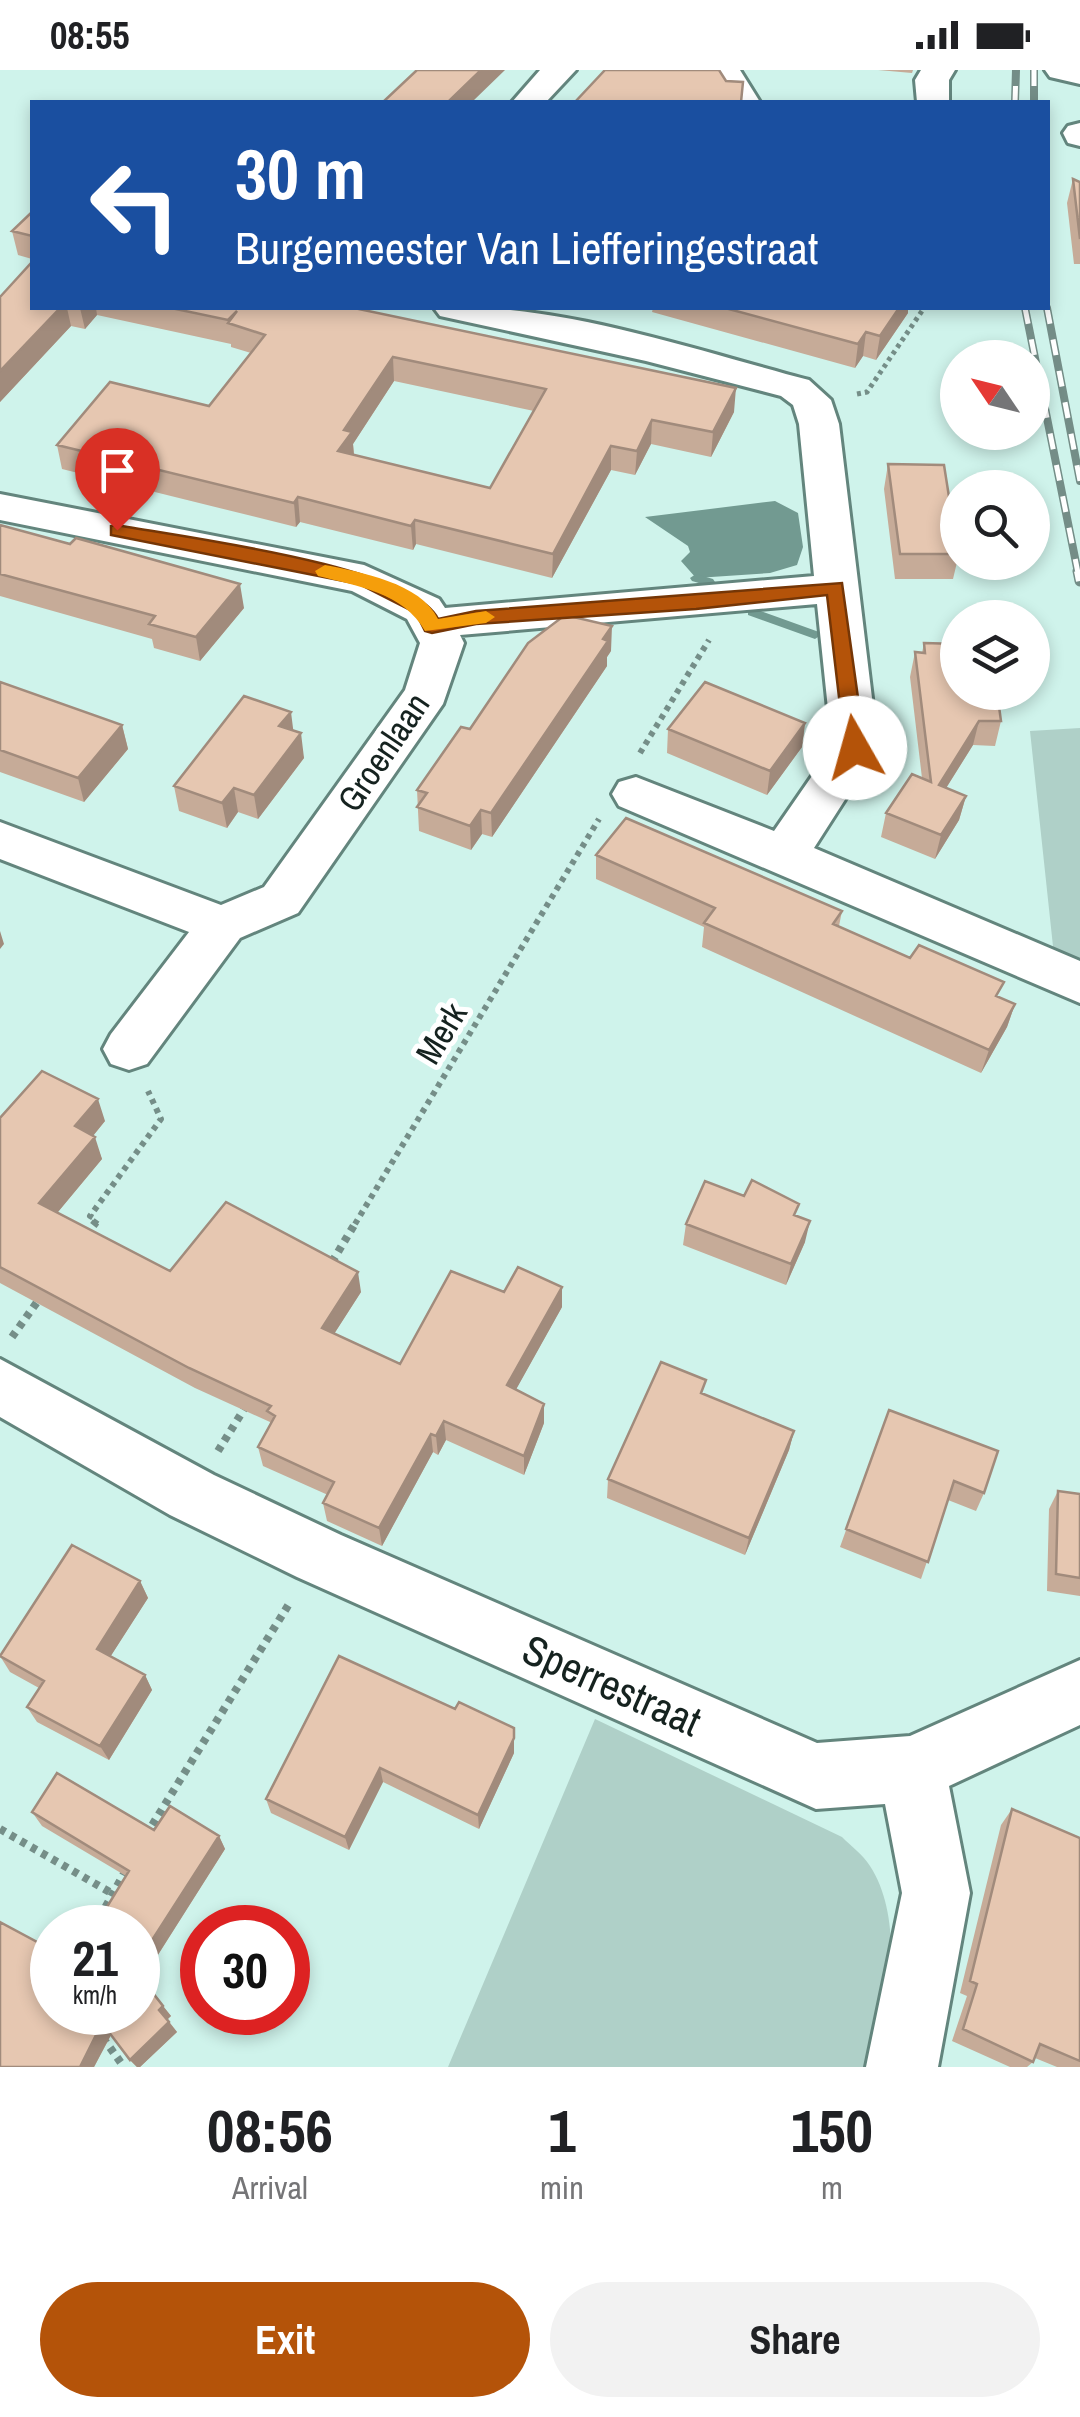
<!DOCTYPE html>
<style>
body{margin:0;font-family:"Archivo Narrow",sans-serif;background:#f2f2f2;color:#202124;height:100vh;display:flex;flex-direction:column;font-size:38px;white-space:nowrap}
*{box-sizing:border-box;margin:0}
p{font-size:32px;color:#757577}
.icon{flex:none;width:55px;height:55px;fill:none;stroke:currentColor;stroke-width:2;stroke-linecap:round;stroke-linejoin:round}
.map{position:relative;height:1997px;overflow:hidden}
.sheet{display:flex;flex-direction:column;background:#fff;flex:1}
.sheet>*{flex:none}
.hud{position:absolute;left:30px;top:30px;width:1020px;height:210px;border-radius:0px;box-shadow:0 5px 15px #0003;background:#1a4fa0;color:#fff;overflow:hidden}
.needle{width:65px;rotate:305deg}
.controls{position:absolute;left:940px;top:270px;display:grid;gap:20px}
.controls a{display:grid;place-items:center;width:110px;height:110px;border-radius:50%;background:#fff;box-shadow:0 5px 15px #0003;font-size:50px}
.speed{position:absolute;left:30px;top:1835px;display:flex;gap:20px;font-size:50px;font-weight:700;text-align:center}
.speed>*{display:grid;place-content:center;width:130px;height:130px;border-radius:50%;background:#fff;box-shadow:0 5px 15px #0003;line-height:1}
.speed small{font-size:25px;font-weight:400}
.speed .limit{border:15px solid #d22;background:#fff;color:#111}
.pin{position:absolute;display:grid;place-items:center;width:85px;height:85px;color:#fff;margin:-102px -42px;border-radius:50% 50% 50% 0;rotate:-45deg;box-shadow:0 0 10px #0007}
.pin .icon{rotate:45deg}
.me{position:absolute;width:110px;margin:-55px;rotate:353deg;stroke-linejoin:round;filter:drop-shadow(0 0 8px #0008)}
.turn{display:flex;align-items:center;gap:35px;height:210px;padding:0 40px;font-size:45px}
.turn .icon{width:130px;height:130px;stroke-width:2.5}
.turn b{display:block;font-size:70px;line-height:85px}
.eta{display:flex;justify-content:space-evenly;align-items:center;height:170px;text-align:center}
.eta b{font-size:60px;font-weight:800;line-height:70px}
.action{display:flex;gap:20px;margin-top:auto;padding:20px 40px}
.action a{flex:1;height:115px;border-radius:60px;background:#b45309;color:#fff;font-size:40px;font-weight:800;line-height:115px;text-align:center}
.action a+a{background:#f2f2f2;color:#202124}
.status{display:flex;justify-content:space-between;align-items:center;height:70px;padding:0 50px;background:#fff;direction:ltr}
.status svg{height:28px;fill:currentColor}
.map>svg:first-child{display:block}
.green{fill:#afd0c8}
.water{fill:#729a91}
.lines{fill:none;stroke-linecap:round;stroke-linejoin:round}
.stream{fill:#729a91;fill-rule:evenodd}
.minor-casing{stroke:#63857d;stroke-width:6}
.path-far2{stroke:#758e88;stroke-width:5;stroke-dasharray:4 4;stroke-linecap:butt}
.path-far1{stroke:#758e88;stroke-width:6;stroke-dasharray:5 5;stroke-linecap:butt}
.path{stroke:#758e88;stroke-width:8;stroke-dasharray:6 6;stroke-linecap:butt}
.minor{fill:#fff;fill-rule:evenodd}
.rail-far1-casing{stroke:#748d87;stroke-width:8}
.rail-casing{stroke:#748d87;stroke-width:11}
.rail-far1{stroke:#fff;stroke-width:5;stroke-dasharray:16;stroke-linecap:butt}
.rail{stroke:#fff;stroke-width:8;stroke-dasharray:21;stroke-linecap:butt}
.wall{fill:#c6ab98;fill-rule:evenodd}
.shaded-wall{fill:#a18b7c}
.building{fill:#e6c7b1;stroke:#a18b7c;stroke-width:2.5;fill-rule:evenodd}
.route{fill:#b45309;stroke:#753606;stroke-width:2.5}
.slow{fill:#f59e0b}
.labels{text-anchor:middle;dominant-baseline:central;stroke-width:10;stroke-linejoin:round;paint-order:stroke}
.street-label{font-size:35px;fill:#15221f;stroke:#fff}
.near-street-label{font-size:42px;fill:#15221f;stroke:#fff}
</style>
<div class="status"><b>08:55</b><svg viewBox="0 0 49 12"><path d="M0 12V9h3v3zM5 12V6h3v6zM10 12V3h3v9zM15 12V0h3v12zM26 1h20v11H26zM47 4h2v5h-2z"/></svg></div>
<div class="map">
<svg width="1080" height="1997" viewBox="0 0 1080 1997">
<rect width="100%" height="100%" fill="#cff3eb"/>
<path class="green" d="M1080,658V895H1055L1030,661Z
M595,1649L842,1767C851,1776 863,1785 870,1796C905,1850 890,1939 872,1997H448Z"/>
<path class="water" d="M775,431L798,443L803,477L797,495L770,503L696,508L681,491L690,482L688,476L645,447Z"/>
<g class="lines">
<path class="stream" d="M696,504L713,509L715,512L709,516L692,511L690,508Z
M752,538L819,562L821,565L815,569L748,545V539Z"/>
<defs>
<path id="minor" d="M540,0H576L546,32H512Z
M706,0H740L760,32H727Z
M921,0H955L949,10V32H917L915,10Z
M1045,0H1080V14L1050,7Z
M1080,53V76L1068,73L1063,63L1068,56Z
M434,238C551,230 695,280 809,310L831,330L839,354L878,678L814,778L1080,891V933L619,736L612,724L619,712L636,707L774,761L832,677L817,534L460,565L464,573L443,634L298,843L240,868L147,994L129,1000L111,994L103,979L111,964L189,862L0,789V752L221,835L264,817L405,620L420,573L407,549L352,521L0,450V424L364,495L439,529L445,538L814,506L799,354L793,335L781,326L646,291L440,246Z
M0,1289L214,1405L341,1465L817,1673L910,1666L1080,1590V1655L949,1716L970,1823L938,1997H866L902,1823L885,1734L816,1739L297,1507L170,1445L0,1347Z"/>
</defs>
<use href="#minor" class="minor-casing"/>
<path class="path-far2" d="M857,324L867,322L924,238"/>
<path class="path-far1" d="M640,683L709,570
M94,1154L97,1150L90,1146L161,1049L148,1021
M355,1154L599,749"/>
<path class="path" d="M86,1165L96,1152
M332,1192L356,1152
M12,1267L40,1228
M218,1381L246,1336
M0,1759L113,1824
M146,1765L289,1534
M94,1858L127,1798
M103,1968L124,1997"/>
<use href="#minor" class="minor"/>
<defs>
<path id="rail-far1" d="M1034,0V32
M1015,32L1016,0
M1025,238L1078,503
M1047,238L1080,411"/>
<path id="rail" d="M1078,501L1080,511"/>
</defs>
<use href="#rail-far1" class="rail-far1-casing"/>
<use href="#rail" class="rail-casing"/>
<use href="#rail-far1" class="rail-far1"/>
<use href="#rail" class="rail"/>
</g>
<path class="wall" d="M878,0H913L912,3Z
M1073,109L1080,112V194H1074L1067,133Z
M32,142V189L18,185L12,161Z
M0,227L32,238H354L734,342L711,387L651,374L635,405L611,400L552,508L416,474L413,480L300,452L296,457L62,399L57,375L209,336L251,283L231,277V274L97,245L85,259L71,256L0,332ZM394,311L534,341L490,418L354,385L353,374Z
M653,238H908V243L876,290L863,286L855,298L652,242Z
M888,394L958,479V488L953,509H895L884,419Z
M0,455L244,538L200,591L154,578L152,569L0,526Z
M924,573L1001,651L995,676L973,675L946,718L966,726L959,750L935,789L881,767L886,743L922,708L910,607L915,582L922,583Z
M611,581L607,587V596L492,767L482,764L471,780L419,761L417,720L470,659Z
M0,612L122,655L128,679L84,732L0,702Z
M805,653L802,677L767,725L667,683L668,659Z
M294,661L304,688L258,749L238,742L227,758L179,741L174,716Z
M596,785L842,841L839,856L1015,934L1007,957L981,1003L702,877L704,857L596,809Z
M0,1048L105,1051L93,1066L102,1089L57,1143L170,1201L361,1222L334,1264L400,1294L504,1222L562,1217V1237L516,1319L544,1334V1353L524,1405L446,1370L438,1385L433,1382L382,1476L327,1451L323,1433L328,1425L263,1396L258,1377L270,1355V1352L195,1318L0,1213Z
M797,1146L805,1172L786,1215L683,1175L686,1154Z
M704,1324L794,1361L789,1380L745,1485L607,1428L608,1409Z
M889,1340L984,1423L976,1441L948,1430L921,1509L840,1477Z
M1058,1421L1080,1424V1526L1047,1521L1049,1439Z
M140,1511L148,1528L110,1587L145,1605L152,1620L109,1690L37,1652L27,1637L39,1618L10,1602L0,1586Z
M455,1639L514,1658V1683L479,1759L383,1712L349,1780L271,1743L266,1729Z
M1012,1739L1080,1768V1997H1057L1035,1988L1033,1992L1027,1997H1010L952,1971L967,1926L960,1923L1001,1755Z
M32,1742L154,1760L219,1766L225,1779L142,1910L171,1946L167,1949L177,1962L140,1997H137L130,1990L111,1965L94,1997H0L52,1942L126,1806L42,1756Z"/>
<path class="shaded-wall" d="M481,0H505L472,32H448Z
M60,238H67L71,256L0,332V301Z
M80,238H96L97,245L85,259Z
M899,238H908V243L876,290L880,266Z
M866,262L863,286L855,298L858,274Z
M393,287L394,311L353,374L354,386L338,381L344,360Z
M736,318L734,342L711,387L713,362Z
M652,350L651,374L635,405L637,381Z
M611,376V400L552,508L553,484Z
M298,427L300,452L296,457L294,433Z
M415,450L416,474L413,480L411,456Z
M240,514L244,538L200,591L196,567Z
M612,556L611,581L607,587V596L492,767L491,743Z
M291,642L294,666L279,656Z
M979,651L973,675L933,739L939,715Z
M805,653L802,677L767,725L770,701Z
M122,655L128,679L84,732L78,708Z
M301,663L304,688L258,749L254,725Z
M234,718L238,742L227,758L222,733Z
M966,726L959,750L935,789L941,765Z
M481,740L482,764L471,780L470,756Z
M0,861L4,874L0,879Z
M1015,934L1007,957L981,1003L989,980Z
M98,1029L105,1051L83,1078L75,1056Z
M95,1067L102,1089L48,1154L39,1133Z
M810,1151L805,1172L786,1215L791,1194Z
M358,1202L361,1222L325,1278L322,1258Z
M562,1217V1237L508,1334L507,1315Z
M544,1334V1353L524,1405V1386Z
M444,1351L446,1370L438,1385L436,1366Z
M794,1361L789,1380L745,1485L749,1468Z
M431,1364L433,1382L382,1476L379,1458Z
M140,1511L148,1528L105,1595L97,1579Z
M145,1605L152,1620L109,1690L100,1676Z
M514,1668V1683L479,1759L478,1745Z
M380,1698L383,1712L349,1780L345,1767Z
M219,1766L225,1779L142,1910L138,1904V1892Z
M163,1936L171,1946L167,1950L159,1940Z
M169,1952L177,1962L140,1997H137L130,1990Z
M102,1953L112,1963L94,1997H80Z"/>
<path class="building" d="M417,0H481L448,32H383Z
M605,0H719L726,11L743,12L741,32H575Z
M1073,109L1080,112V169Z
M32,142V166L12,161Z
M32,192V238H60L0,301V227Z
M171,238H354L736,318L713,362L652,350L637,381L611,376L553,484L415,450L411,456L298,427L294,433L57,375L110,312L209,336L265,265L228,253L237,241L228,250ZM393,287L546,319L490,418L338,381L352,362L344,360Z
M725,238H899L880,266L866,262L858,274Z
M888,394L944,395L958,484H900Z
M0,455L70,474L76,468L240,514L196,567L149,554L155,546L0,504Z
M565,545L612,556L603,569L608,571L491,743L481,740L470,756L417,737L427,723L417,720L461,657L470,659L528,573Z
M924,573L958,574V622H997L1001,651H979L939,715L966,726L941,765L886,743L912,704L931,712L915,582L925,583Z
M0,612L122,655L78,708L0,680Z
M705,612L805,653L770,701L668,659Z
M244,626L291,642L279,656L301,663L254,725L234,718L222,733L174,716Z
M626,748L842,841L833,854L910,888L919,875L1004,912L996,926L1015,934L989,980L704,853L715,838L596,785Z
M42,1001L98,1029L75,1056L95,1067L39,1133L170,1201L226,1132L358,1202L322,1258L400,1294L451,1201L504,1222L518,1197L562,1217L507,1315L544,1334L524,1386L444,1351L436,1366L431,1364L379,1458L323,1433L334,1412L258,1377L275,1346L267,1341L271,1336L189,1298L0,1197V1048Z
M752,1110L799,1134L794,1145L810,1151L791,1194L686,1154L705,1111L744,1126Z
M661,1292L706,1310L701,1323L794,1361L749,1468L608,1409Z
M889,1340L998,1381L984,1423L954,1411L928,1492L846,1459Z
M1058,1421L1080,1424V1508L1056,1504Z
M72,1475L140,1511L97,1579L145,1605L100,1676L27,1637L44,1611L0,1586Z
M339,1586L455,1639L459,1632L514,1658V1668L478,1745L380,1698L345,1767L266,1729Z
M57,1703L154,1760L170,1736L219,1766L138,1892V1858H94L129,1801L32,1742Z
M1012,1739L1080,1768V1991L1040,1974L1033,1992L963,1959L977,1914L970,1911Z
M0,1852L52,1880V1942H138V1904L163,1936L159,1940L169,1952L130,1990L102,1953L80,1997H0Z"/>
<path class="route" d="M117,455C180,467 412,495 438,549L476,541L842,513L865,678L855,685L845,678L827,525L696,539L476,554L432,563L425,561L416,543L359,514L111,465V456Z"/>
<path class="slow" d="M325,495C360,502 421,513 438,549L486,541L495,547L486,553L425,561C404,523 357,516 318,506L315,501Z"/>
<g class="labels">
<g class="street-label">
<text transform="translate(383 682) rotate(-56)">Groenlaan</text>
<text transform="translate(441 963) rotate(-59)">Merk</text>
</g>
<g class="near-street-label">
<text transform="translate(612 1615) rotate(24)">Sperrestraat</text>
</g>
</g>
</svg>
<div class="controls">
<a><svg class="needle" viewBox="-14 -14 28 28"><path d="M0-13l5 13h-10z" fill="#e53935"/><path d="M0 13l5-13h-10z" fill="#757577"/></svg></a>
<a><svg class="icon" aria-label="search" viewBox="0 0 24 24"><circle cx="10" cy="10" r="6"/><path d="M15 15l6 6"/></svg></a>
<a><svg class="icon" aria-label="layers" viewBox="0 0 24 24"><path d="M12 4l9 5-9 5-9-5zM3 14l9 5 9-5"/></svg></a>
</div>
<div class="speed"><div>21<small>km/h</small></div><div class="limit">30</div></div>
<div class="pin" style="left:117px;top:460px;background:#d93025"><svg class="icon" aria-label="arrive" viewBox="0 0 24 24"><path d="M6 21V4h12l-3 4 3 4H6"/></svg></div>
<svg class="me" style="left:855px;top:678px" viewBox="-20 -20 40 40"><circle r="19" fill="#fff"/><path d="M0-13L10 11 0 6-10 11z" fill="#b45309"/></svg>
<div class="hud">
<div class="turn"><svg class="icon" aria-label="left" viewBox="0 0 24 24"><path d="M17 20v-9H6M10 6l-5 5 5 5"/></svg><div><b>30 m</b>Burgemeester Van Liefferingestraat</div></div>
</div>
</div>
<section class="sheet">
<div class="eta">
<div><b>08:56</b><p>Arrival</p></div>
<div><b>1</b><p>min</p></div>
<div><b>150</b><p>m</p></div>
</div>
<div class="action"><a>Exit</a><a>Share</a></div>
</section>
